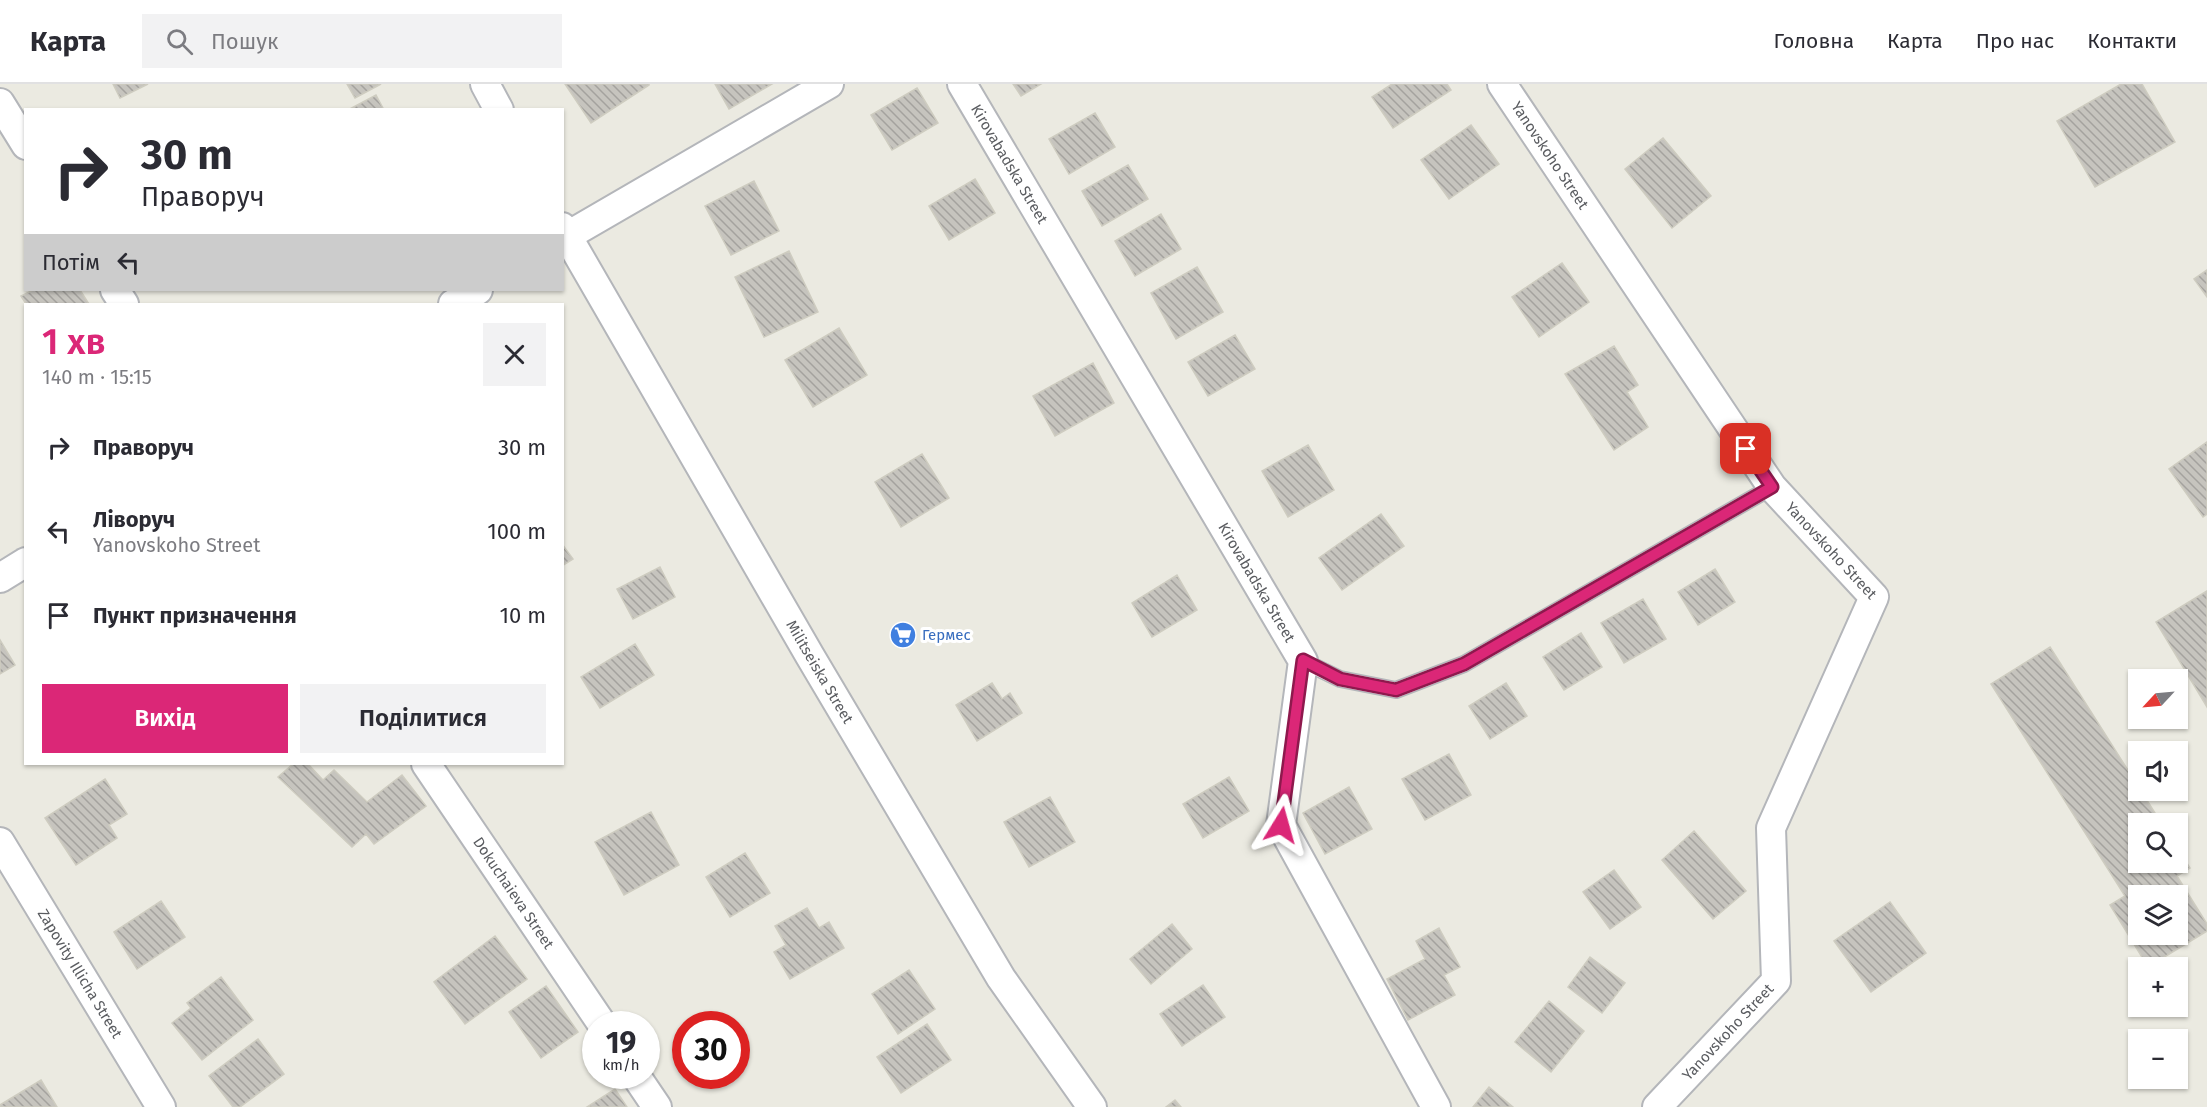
<!DOCTYPE html>
<html lang="uk">
<meta charset="utf-8">
<style>
body{margin:0;font-family:"Fira Sans",sans-serif;background:#f2f2f3;color:#2b2b33;height:100vh;display:flex;flex-direction:column;font-size:22px;white-space:nowrap}
*{box-sizing:border-box;margin:0}
p{font-size:20px;color:#7c7c81}
.icon{flex:none;width:33px;height:33px;fill:none;stroke:currentColor;stroke-width:2;stroke-linecap:round;stroke-linejoin:round}
.map{position:relative;flex:1;overflow:hidden}
.details{position:absolute;left:24px;top:219px;width:540px;height:462px;display:flex;flex-direction:column;background:#fff;border-radius:0px;box-shadow:0 2px 4px #0004}
.details>*{flex:none}
.top-card{position:absolute;left:24px;top:24px;width:540px;height:183px;border-radius:0px;box-shadow:0 2px 4px #0004;background:#fff;color:#2b2b33;overflow:hidden}
.needle{width:39px;rotate:244deg}
.fabs{position:absolute;left:2128px;top:585px;display:grid;gap:12px}
.fabs a{display:grid;place-items:center;width:60px;height:60px;border-radius:0px;background:#fff;box-shadow:0 2px 4px #0004;font-size:30px}
.speed{position:absolute;left:582px;top:927px;display:flex;gap:12px;font-size:30px;font-weight:700;text-align:center}
.speed>*{display:grid;place-content:center;width:78px;height:78px;border-radius:50%;background:#fff;box-shadow:0 2px 4px #0004;line-height:1}
.speed small{font-size:15px;font-weight:400}
.speed .limit{border:9px solid #d22;background:#fff;color:#111}
.pin{position:absolute;display:grid;place-items:center;width:51px;height:51px;color:#fff;margin:-26px;border-radius:12px;box-shadow:0 3px 9px #0006}
.me{position:absolute;width:66px;margin:-33px;rotate:8deg;stroke-linejoin:round;filter:drop-shadow(0 0 4px #0008)}
.turn{display:flex;align-items:center;gap:21px;height:126px;padding:0 18px;font-size:27px}
.turn .icon{width:78px;height:78px;stroke-width:2.5}
.turn b{display:block;font-size:42px;line-height:51px}
.then{display:flex;align-items:center;height:57px;padding:0 18px;background:#0003;gap:12px;font-size:22px}
.round{display:grid;place-items:center;flex:none;width:63px;height:63px;border-radius:0px;background:#f2f2f3}
.summary{display:flex;align-items:center;justify-content:space-between;height:102px;padding:0 18px}
h1{font-size:36px;font-weight:600;line-height:45px;color:#db2777}
.cta{display:flex;gap:12px;margin-top:auto;padding:12px 18px}
.cta a{flex:1;height:69px;border-radius:0px;background:#db2777;color:#fff;font-size:24px;font-weight:600;line-height:69px;text-align:center}
.cta a+a{background:#f2f2f3;color:#2b2b33}
ul{padding:0;list-style:none}
li{display:flex;align-items:center;gap:18px;height:84px;padding:0 18px}
li div{flex:1}
li b{display:block;font-size:22px}
li em{font-style:normal}
header{display:flex;align-items:center;gap:36px;box-sizing:border-box;height:84px;padding:0 30px;background:#fff;border-bottom:2px solid #e1e1e2}
header strong{font-size:28px}
nav{display:flex;gap:33px;margin-inline-start:auto;font-size:21px}
.search{width:420px;height:54px;background:#f2f2f3;display:flex;align-items:center;gap:15px;box-sizing:border-box;padding:0 21px;border-radius:0px;color:#7c7c81;font-size:22px}
.map>svg:first-child{display:block}
.building{fill:url(#building-back-hatch);stroke:#ceccc0;stroke-width:1.5;fill-rule:evenodd}
.lines{fill:none;stroke-linecap:round;stroke-linejoin:round}
.service-casing{stroke:#b4b6ba;stroke-width:18}
.minor-casing{stroke:#b4b6ba;stroke-width:32}
.service{stroke:#fff;stroke-width:15}
.minor{stroke:#fff;stroke-width:28}
.route-casing{stroke:#8e194d;stroke-width:15}
.route{stroke:#db2777;stroke-width:10}
.labels{text-anchor:middle;dominant-baseline:central;stroke-width:6;stroke-linejoin:round;paint-order:stroke}
.street-label{font-size:15px;fill:#5a5c60;stroke:#fff}
.shop-label{font-size:15px;fill:#366cbe;stroke:#fff;text-anchor:start}
</style>
<header>
<strong>Карта</strong>
<div class="search"><svg class="icon" aria-label="search" viewBox="0 0 24 24"><circle cx="10" cy="10" r="6"/><path d="M15 15l6 6"/></svg>Пошук</div>
<nav><a>Головна</a><a>Карта</a><a>Про нас</a><a>Контакти</a></nav>
</header>
<div class="map">
<svg width="2207" height="1023" viewBox="0 0 2207 1023">
<defs>
<pattern id="building-back-hatch" width="6" height="6" patternUnits="userSpaceOnUse" patternTransform="scale(1.5)"><rect width="6" height="6" fill="#c6c4be"/><path d="M-1 5l2 2M0 0l6 6M5-1l2 2" fill="none" stroke="#a4a29e"/></pattern>
</defs>
<rect width="100%" height="100%" fill="#ebeae1"/>
<path class="building" d="M113,0H148L120,14Z
M347,0H381L355,14Z
M565,0H649V1L591,39Z
M715,0H772L729,25Z
M1013,0H1041L1021,12Z
M1392,0H1447L1451,6L1393,44L1372,13Z
M2121,0H2142L2175,58L2095,103L2057,37Z
M917,4L938,39L892,66L871,31Z
M376,11L384,26H348Z
M1095,29L1115,63L1069,90L1049,55Z
M1471,41L1499,80L1449,115L1421,76Z
M1663,54L1711,112L1672,144L1625,85Z
M1128,81L1148,115L1102,142L1082,107Z
M975,95L995,129L949,156L929,122Z
M754,97L779,147L731,171L705,122Z
M1161,130L1181,165L1135,192L1115,157Z
M789,167L818,228L764,253L735,193Z
M1562,179L1589,218L1539,253L1512,213Z
M1197,183L1223,228L1176,255L1151,209Z
M2207,186V213L2194,195Z
M33,206H80L89,220H26L21,212Z
M839,244L867,291L813,323L785,276Z
M1235,251L1255,285L1208,312L1188,278Z
M1614,262L1638,301L1627,308L1648,343L1614,366L1565,290Z
M1093,279L1114,319L1055,352L1033,312Z
M2207,358V430L2203,433L2169,385Z
M1308,361L1334,406L1288,433L1262,387Z
M922,370L949,414L901,443L875,398Z
M1381,430L1404,462L1342,506L1319,474Z
M562,460L573,475L562,482Z
M660,483L675,513L633,535L617,505Z
M1715,485L1735,518L1698,541L1678,508Z
M1177,491L1197,526L1152,553L1132,519Z
M2207,507V623L2156,538Z
M1643,515L1666,555L1624,579L1601,539Z
M1581,549L1602,583L1564,606L1543,573Z
M0,556L15,581L0,590Z
M635,560L654,591L600,624L581,593Z
M2050,563L2162,740H2139V778H2178V765L2190,784L2177,792L2207,840V847L2148,883L2110,821L2125,812L1991,600ZM2139,812H2178V850H2139Z
M992,599L1002,615L1010,609L1022,629L977,657L956,621Z
M1506,599L1527,632L1490,655L1469,622Z
M1449,670L1471,711L1425,736L1402,695Z
M293,680H308L323,696L334,686L367,718L402,691L426,722L374,760L366,750L352,763L278,693Z
M1229,693L1249,727L1203,754L1183,720Z
M105,695L127,730L109,741L117,754L76,781L45,734Z
M1349,703L1372,745L1325,770L1303,729Z
M1050,713L1075,758L1029,783L1004,738Z
M651,728L679,781L624,811L595,758Z
M1694,747L1746,807L1713,835L1662,776Z
M745,769L770,809L730,833L706,793Z
M1614,786L1641,823L1610,845L1583,808Z
M161,817L185,853L137,885L114,848Z
M1890,818L1926,869L1871,908L1834,857Z
M807,824L819,844L829,838L844,864L790,895L774,868L786,861L775,842Z
M1172,840L1192,865L1151,900L1130,875Z
M1439,844L1460,883L1444,891L1455,911L1408,936L1387,895L1425,875L1416,857Z
M495,852L527,895L465,940L434,898Z
M1590,873L1625,899L1602,929L1568,903Z
M909,886L935,925L898,950L872,910Z
M221,893L253,936L202,976L172,939L191,924L187,919Z
M1203,901L1225,933L1182,962L1160,930Z
M546,902L578,948L541,974L509,928Z
M1549,917L1584,947L1551,988L1515,958Z
M927,940L951,976L901,1009L877,973Z
M258,955L284,990L240,1023H233L209,992Z
M41,996L57,1023H0V1021Z
M1489,1003L1513,1023H1473Z
M615,1005L627,1023H587Z
M1175,1016L1181,1023H1166Z"/>
<g class="lines">
<defs>
<path id="service" d="M1303,577L1340,595L1396,606L1464,580L1772,403"/>
<g id="minor">
<path d="M485,0L499,26"/>
<path id="s1" d="M962,0L1303,577L1281,741L1436,1023"/>
<path id="s2" d="M1502,0L1772,403L1874,513L1771,744L1776,897L1657,1023"/>
<path d="M0,19L26,61"/>
<path id="s3" d="M562,143L810,572L1001,894L1092,1023"/>
<path d="M562,155L829,0"/>
<path d="M115,206L124,220"/>
<path d="M453,220L478,206"/>
<path d="M0,494L26,478"/>
<path id="s4" d="M426,680L602,940"/>
<path id="s5" d="M0,758L161,1023"/>
<path d="M636,992L657,1023"/>
</g>
</defs>
<use href="#service" class="service-casing"/>
<use href="#minor" class="minor-casing"/>
<use href="#service" class="service"/>
<use href="#minor" class="minor"/>
</g>
<g class="lines">
<defs>
<path id="route" d="M1281,741L1303,576L1340,595L1396,606L1464,580L1772,403L1746,365"/>
</defs>
<use href="#route" class="route-casing"/>
<use href="#route" class="route"/>
</g>
<defs>
<symbol id="supermarket-disc" viewBox="-11 -11 22 22"><circle r="9.5" fill="#3f7fe0" stroke="#fff"/><path d="M-6-5.5h2.5l.6 2H6L4.5 2H-2.5L-4.4-4H-6ZM-1.5 3.2a1.3 1.3 0 1 0 .1 0ZM3 3.2a1.3 1.3 0 1 0 .1 0Z" fill="#fff"/></symbol>
</defs>
<g fill-rule="evenodd">
<use href="#supermarket-disc" x="888" y="536" width="30" height="30"/>
</g>
<g class="labels">
<g class="street-label">
<text stroke="none"><textPath href="#s2" startOffset="86">Yanovskoho Street</textPath></text>
<text stroke="none"><textPath href="#s1" startOffset="93">Kirovabadska Street</textPath></text>
<text stroke="none"><textPath href="#s2" startOffset="572">Yanovskoho Street</textPath></text>
<text stroke="none"><textPath href="#s1" startOffset="579">Kirovabadska Street</textPath></text>
<text stroke="none"><textPath href="#s3" startOffset="514">Militseiska Street</textPath></text>
<text stroke="none"><textPath href="#s4" startOffset="156">Dokuchaieva Street</textPath></text>
<text stroke="none"><textPath href="#s5" startOffset="154">Zapovity Illicha Street</textPath></text>
<text transform="translate(1728 948) rotate(-47)">Yanovskoho Street</text>
</g>
<g class="shop-label">
<text x="922" y="551">Гермес</text>
</g>
</g>
</svg>
<div class="fabs">
<a><svg class="needle" viewBox="-14 -14 28 28"><path d="M0-13l5 13h-10z" fill="#e53935"/><path d="M0 13l5-13h-10z" fill="#7c7c81"/></svg></a>
<a><svg class="icon" aria-label="sound" viewBox="0 0 24 24"><path d="M4 9h4l5-4v14l-5-4H4zM17 9q2 3 0 6"/></svg></a>
<a><svg class="icon" aria-label="search" viewBox="0 0 24 24"><circle cx="10" cy="10" r="6"/><path d="M15 15l6 6"/></svg></a>
<a><svg class="icon" aria-label="layers" viewBox="0 0 24 24"><path d="M12 4l9 5-9 5-9-5zM3 14l9 5 9-5"/></svg></a>
<a>+</a>
<a>−</a>
</div>
<div class="speed"><div>19<small>km/h</small></div><div class="limit">30</div></div>
<div class="pin" style="left:1746px;top:365px;background:#d93025"><svg class="icon" aria-label="arrive" viewBox="0 0 24 24"><path d="M6 21V4h12l-3 4 3 4H6"/></svg></div>
<svg class="me" style="left:1281px;top:741px" viewBox="-20 -20 40 40"><path d="M0-17L14 15 0 8-14 15z" fill="#db2777" stroke="#fff" stroke-width="4"/></svg>
<div class="top-card">
<div class="turn"><svg class="icon" aria-label="right" viewBox="0 0 24 24"><path d="M7 20v-9h11M14 6l5 5-5 5"/></svg><div><b>30 m</b>Праворуч</div></div>
<div class="then">Потім<svg class="icon" aria-label="left" viewBox="0 0 24 24"><path d="M17 20v-9H6M10 6l-5 5 5 5"/></svg></div>
</div>
<section class="details">
<div class="summary"><div><h1>1 хв</h1><p>140 m · 15:15</p></div><a class="round"><svg class="icon" aria-label="close" viewBox="0 0 24 24"><path d="M6 6l12 12M18 6L6 18"/></svg></a></div>
<ul>
<li><svg class="icon" aria-label="right" viewBox="0 0 24 24"><path d="M7 20v-9h11M14 6l5 5-5 5"/></svg><div><b>Праворуч</b></div><em>30 m</em></li>
<li><svg class="icon" aria-label="left" viewBox="0 0 24 24"><path d="M17 20v-9H6M10 6l-5 5 5 5"/></svg><div><b>Ліворуч</b><p>Yanovskoho Street</p></div><em>100 m</em></li>
<li><svg class="icon" aria-label="arrive" viewBox="0 0 24 24"><path d="M6 21V4h12l-3 4 3 4H6"/></svg><div><b>Пункт призначення</b></div><em>10 m</em></li>
</ul>
<div class="cta"><a>Вихід</a><a>Поділитися</a></div>
</section>
</div>
